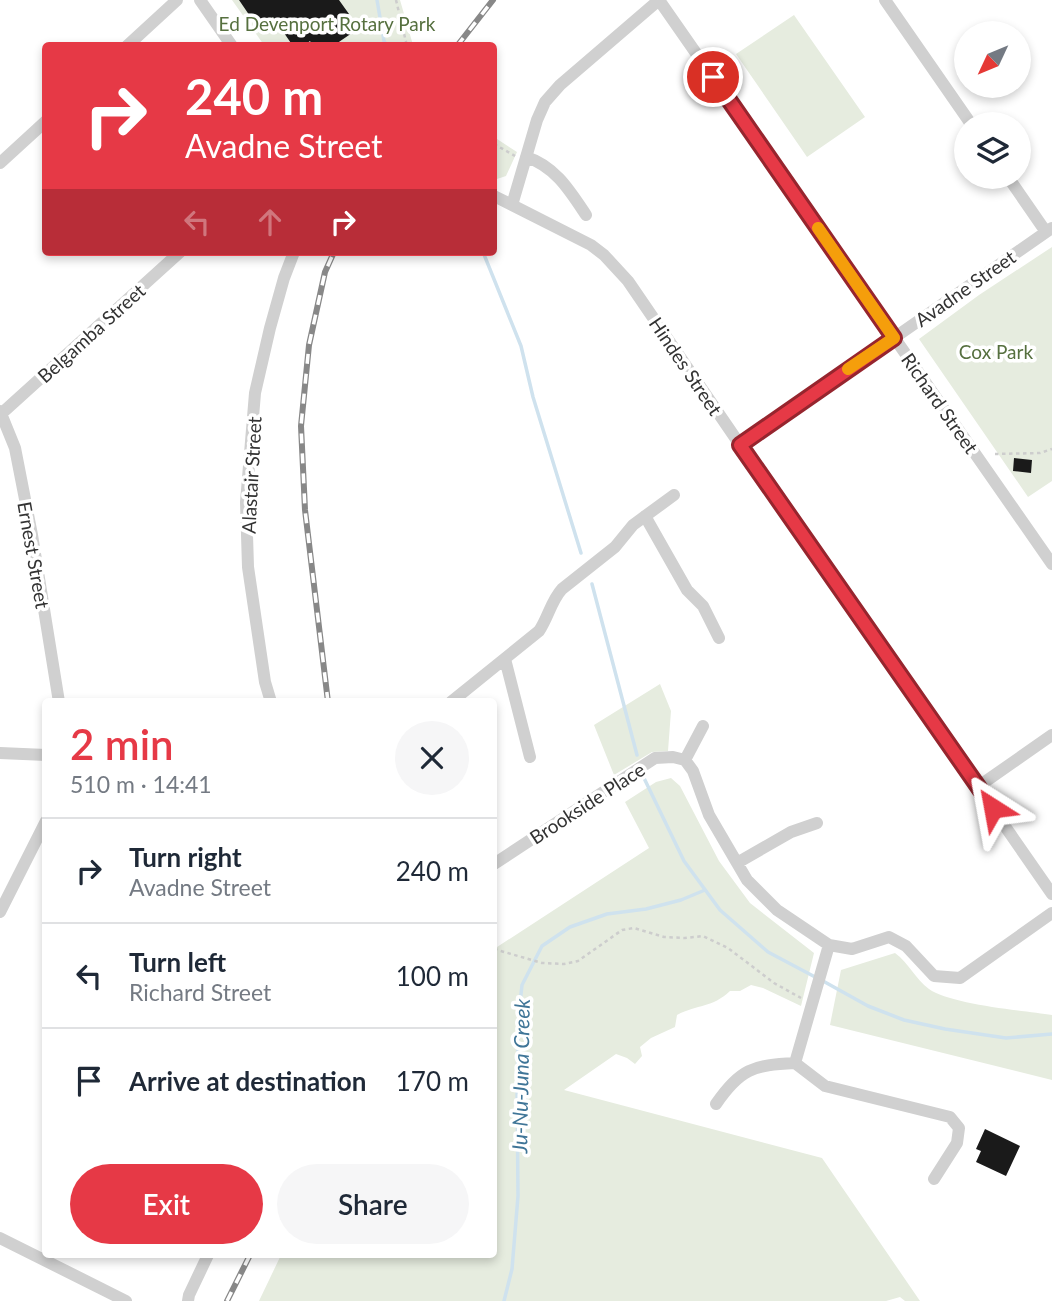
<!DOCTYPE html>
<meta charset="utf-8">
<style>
body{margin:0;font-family:Lato,sans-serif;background:#f6f6f7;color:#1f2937;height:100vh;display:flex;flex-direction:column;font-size:26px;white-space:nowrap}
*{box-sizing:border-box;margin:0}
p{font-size:23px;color:#747a83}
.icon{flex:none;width:38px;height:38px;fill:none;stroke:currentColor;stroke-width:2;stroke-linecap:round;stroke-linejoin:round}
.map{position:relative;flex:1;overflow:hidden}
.side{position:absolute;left:42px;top:698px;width:455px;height:560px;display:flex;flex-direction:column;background:#fff;border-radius:7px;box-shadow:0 4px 10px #0003}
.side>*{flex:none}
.hud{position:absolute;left:42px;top:42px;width:455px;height:214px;border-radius:7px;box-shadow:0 4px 10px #0003;background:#e63946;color:#fff;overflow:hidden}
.needle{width:46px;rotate:226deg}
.controls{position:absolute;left:954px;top:21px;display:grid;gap:14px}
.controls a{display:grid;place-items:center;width:77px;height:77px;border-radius:50%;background:#fff;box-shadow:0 4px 10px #0003;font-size:35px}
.pin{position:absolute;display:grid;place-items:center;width:60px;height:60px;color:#fff;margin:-30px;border:4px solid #fff;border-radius:50%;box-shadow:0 2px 7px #0007}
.me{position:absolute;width:77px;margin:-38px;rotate:326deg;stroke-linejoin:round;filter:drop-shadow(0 0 5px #0008)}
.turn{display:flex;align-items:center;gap:24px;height:147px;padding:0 28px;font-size:32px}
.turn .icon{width:91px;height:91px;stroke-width:2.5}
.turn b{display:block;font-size:49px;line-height:60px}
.lanes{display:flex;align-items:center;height:66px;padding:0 28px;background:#0003;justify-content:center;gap:35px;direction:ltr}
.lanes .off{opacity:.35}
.round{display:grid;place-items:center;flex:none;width:74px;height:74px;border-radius:37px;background:#f6f6f7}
.summary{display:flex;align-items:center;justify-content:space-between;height:119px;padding:0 28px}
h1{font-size:42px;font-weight:600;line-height:52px;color:#e63946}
.action{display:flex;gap:14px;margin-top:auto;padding:14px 28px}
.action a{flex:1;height:80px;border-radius:42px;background:#e63946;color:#fff;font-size:28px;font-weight:600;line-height:80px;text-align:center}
.action a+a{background:#f6f6f7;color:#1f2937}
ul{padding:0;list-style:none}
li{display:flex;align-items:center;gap:21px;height:105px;padding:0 28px;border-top:2px solid #e0e1e3}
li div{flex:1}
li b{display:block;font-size:26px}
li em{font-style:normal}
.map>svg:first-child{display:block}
.green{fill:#e6ecdf}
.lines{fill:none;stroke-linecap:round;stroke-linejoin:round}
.stream{stroke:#cfe2ee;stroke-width:3.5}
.building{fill:#1a1a1a}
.path{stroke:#cdcdcd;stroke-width:2.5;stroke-dasharray:3.5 3.5;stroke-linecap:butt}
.minor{stroke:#d0d0d0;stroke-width:12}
.rail-casing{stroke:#888;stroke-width:6}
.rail{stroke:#fff;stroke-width:3.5;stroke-dasharray:10;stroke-linecap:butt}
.route-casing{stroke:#96252e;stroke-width:18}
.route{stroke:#e63946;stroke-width:12}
.slow{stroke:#f59e0b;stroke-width:12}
.labels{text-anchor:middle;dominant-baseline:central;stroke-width:7;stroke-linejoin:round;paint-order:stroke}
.park-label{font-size:19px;fill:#56703f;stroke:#fff}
.street-label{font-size:19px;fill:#333;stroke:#fff}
.water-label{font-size:21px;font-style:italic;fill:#3f7597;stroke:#fff}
</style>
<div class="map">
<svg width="1052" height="1301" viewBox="0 0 1052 1301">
<rect width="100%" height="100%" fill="#fff"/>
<path class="green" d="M232,0H400L413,45H264Z
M794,15L865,117L807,157L736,54Z
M494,137L517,152L506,176L494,180Z
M1052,247V481L1028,497L919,339L979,295Z
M660,684L671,711L668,751L652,752L614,775L594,725Z
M671,778L680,786L719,861L750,903L814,953L801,1006L763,988L751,985L740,991H730C712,1008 698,1004 677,1015L675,1027L651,1038L640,1047L642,1056L635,1064L627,1058L616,1054L564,1090L822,1158L920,1301H905L900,1297L886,1301H259L281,1255H494V949L649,848L625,802L656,782Z
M895,953C909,963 915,979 929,989C949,1004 1024,1011 1052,1015V1080L830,1025L841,970Z"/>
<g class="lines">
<path class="stream" d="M377,0L384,41L387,46
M483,252L521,346L533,397L581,553
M592,584L637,755
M643,776L684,861L720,910L768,952L817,978
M823,981L868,1006L904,1020L945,1029L1006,1038L1052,1034
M504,1301L512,1269L518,1196L517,1083L519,1012L522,985L542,946L570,927L607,914L646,909L681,900L705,890"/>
</g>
<path class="building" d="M239,0H339L349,14L342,18L352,33L333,46H313L310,41L303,46H293L273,17L258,28Z
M1014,458L1032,460L1031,473L1013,471Z
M985,1129L1020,1146L1006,1176L976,1162L981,1151L976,1149Z"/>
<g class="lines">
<path class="path" d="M396,0L407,46
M494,144L515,156
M995,454L1040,453L1052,449
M494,949L542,963L564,964L578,961L622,930L634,928L664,937L685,938L703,936L728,948L774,983L801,998"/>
<path class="minor" d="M200,0L232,46
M659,0L1052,564
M885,0L971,124
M127,46L177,0
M526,157C555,166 570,191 586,215
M0,163L46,121
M1008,177L1046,232
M494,196L591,245L604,255L628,281L734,436L1052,894
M512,205L537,120L545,102L560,85L659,0
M0,411L15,448L32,535L59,702
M1,414L180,252
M740,445L1052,228
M645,516L687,590L703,606L719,638
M505,659L530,757
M271,702L265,682L248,567L246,502L255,393L270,328L284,278L294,252
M451,702L539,631C548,618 551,601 562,589L615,547L633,525L674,495
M0,753L46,755
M685,760L703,726
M979,786L1052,735
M737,863L791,832L817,823
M494,864L655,758L673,757L685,760L693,771L709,815L747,880L777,910L829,945L852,949L889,937L906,946L934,976L960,978L1052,913
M0,912L46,821
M829,945L795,1063L825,1086L950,1117L959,1128L957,1143L934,1179
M716,1104C740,1069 753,1065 795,1063
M0,1238L126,1301
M188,1301L189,1295L208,1255"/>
<defs>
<path id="rail" d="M457,46L493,0
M328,702L305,510L301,426L309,345L325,272L334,252
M227,1301L250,1255"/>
</defs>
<use href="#rail" class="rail-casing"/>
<use href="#rail" class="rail"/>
</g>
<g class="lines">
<defs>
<path id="route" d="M713,77L894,338L740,445L993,808"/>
</defs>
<use href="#route" class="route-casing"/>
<use href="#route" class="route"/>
<path class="slow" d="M818,228L894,338L848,369"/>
</g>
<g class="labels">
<g class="park-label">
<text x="327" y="23">Ed Devenport Rotary Park</text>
<text x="996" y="351">Cox Park</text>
</g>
<g class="street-label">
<text transform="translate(965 288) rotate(-35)">Avadne Street</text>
<text transform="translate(91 333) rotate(-42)">Belgamba Street</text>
<text transform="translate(686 366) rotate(56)">Hindes Street</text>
<text transform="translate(940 403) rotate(55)">Richard Street</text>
<text transform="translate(251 475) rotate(-87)">Alastair Street</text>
<text transform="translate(34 555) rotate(80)">Ernest Street</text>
<text transform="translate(587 803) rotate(-33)">Brookside Place</text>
</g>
<g class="water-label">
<text transform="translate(520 1076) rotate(-89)">Ju-Nu-Juna Creek</text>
</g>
</g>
</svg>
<div class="controls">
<a><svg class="needle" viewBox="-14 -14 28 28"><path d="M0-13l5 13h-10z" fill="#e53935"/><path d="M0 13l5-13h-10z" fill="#747a83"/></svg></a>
<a><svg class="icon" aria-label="layers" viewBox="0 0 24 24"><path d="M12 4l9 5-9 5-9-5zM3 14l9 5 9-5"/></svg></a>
</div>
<div class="pin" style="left:713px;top:77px;background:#d93025"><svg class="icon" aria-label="arrive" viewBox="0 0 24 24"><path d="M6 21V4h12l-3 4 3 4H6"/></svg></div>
<svg class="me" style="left:993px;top:808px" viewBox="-20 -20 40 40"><path d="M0-17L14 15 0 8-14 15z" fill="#e63946" stroke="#fff" stroke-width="4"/></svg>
<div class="hud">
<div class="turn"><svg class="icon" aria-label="right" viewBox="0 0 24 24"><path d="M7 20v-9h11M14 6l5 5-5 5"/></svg><div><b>240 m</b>Avadne Street</div></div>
<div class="lanes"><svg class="icon off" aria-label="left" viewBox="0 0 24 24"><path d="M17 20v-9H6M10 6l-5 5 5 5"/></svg><svg class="icon off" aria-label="ahead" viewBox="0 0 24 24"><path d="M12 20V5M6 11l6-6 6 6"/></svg><svg class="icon" aria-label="right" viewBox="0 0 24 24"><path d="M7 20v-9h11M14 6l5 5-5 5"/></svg></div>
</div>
<section class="side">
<div class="summary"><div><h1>2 min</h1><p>510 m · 14:41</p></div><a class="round"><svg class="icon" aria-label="close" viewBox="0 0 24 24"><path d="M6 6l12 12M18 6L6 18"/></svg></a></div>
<ul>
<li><svg class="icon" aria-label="right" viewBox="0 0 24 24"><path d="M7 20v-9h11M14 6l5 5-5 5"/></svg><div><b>Turn right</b><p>Avadne Street</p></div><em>240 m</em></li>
<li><svg class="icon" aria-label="left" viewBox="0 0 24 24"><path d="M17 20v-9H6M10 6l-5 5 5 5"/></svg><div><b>Turn left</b><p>Richard Street</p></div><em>100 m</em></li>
<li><svg class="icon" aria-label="arrive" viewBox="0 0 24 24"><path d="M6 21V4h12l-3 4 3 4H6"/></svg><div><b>Arrive at destination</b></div><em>170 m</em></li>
</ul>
<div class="action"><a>Exit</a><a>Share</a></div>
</section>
</div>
